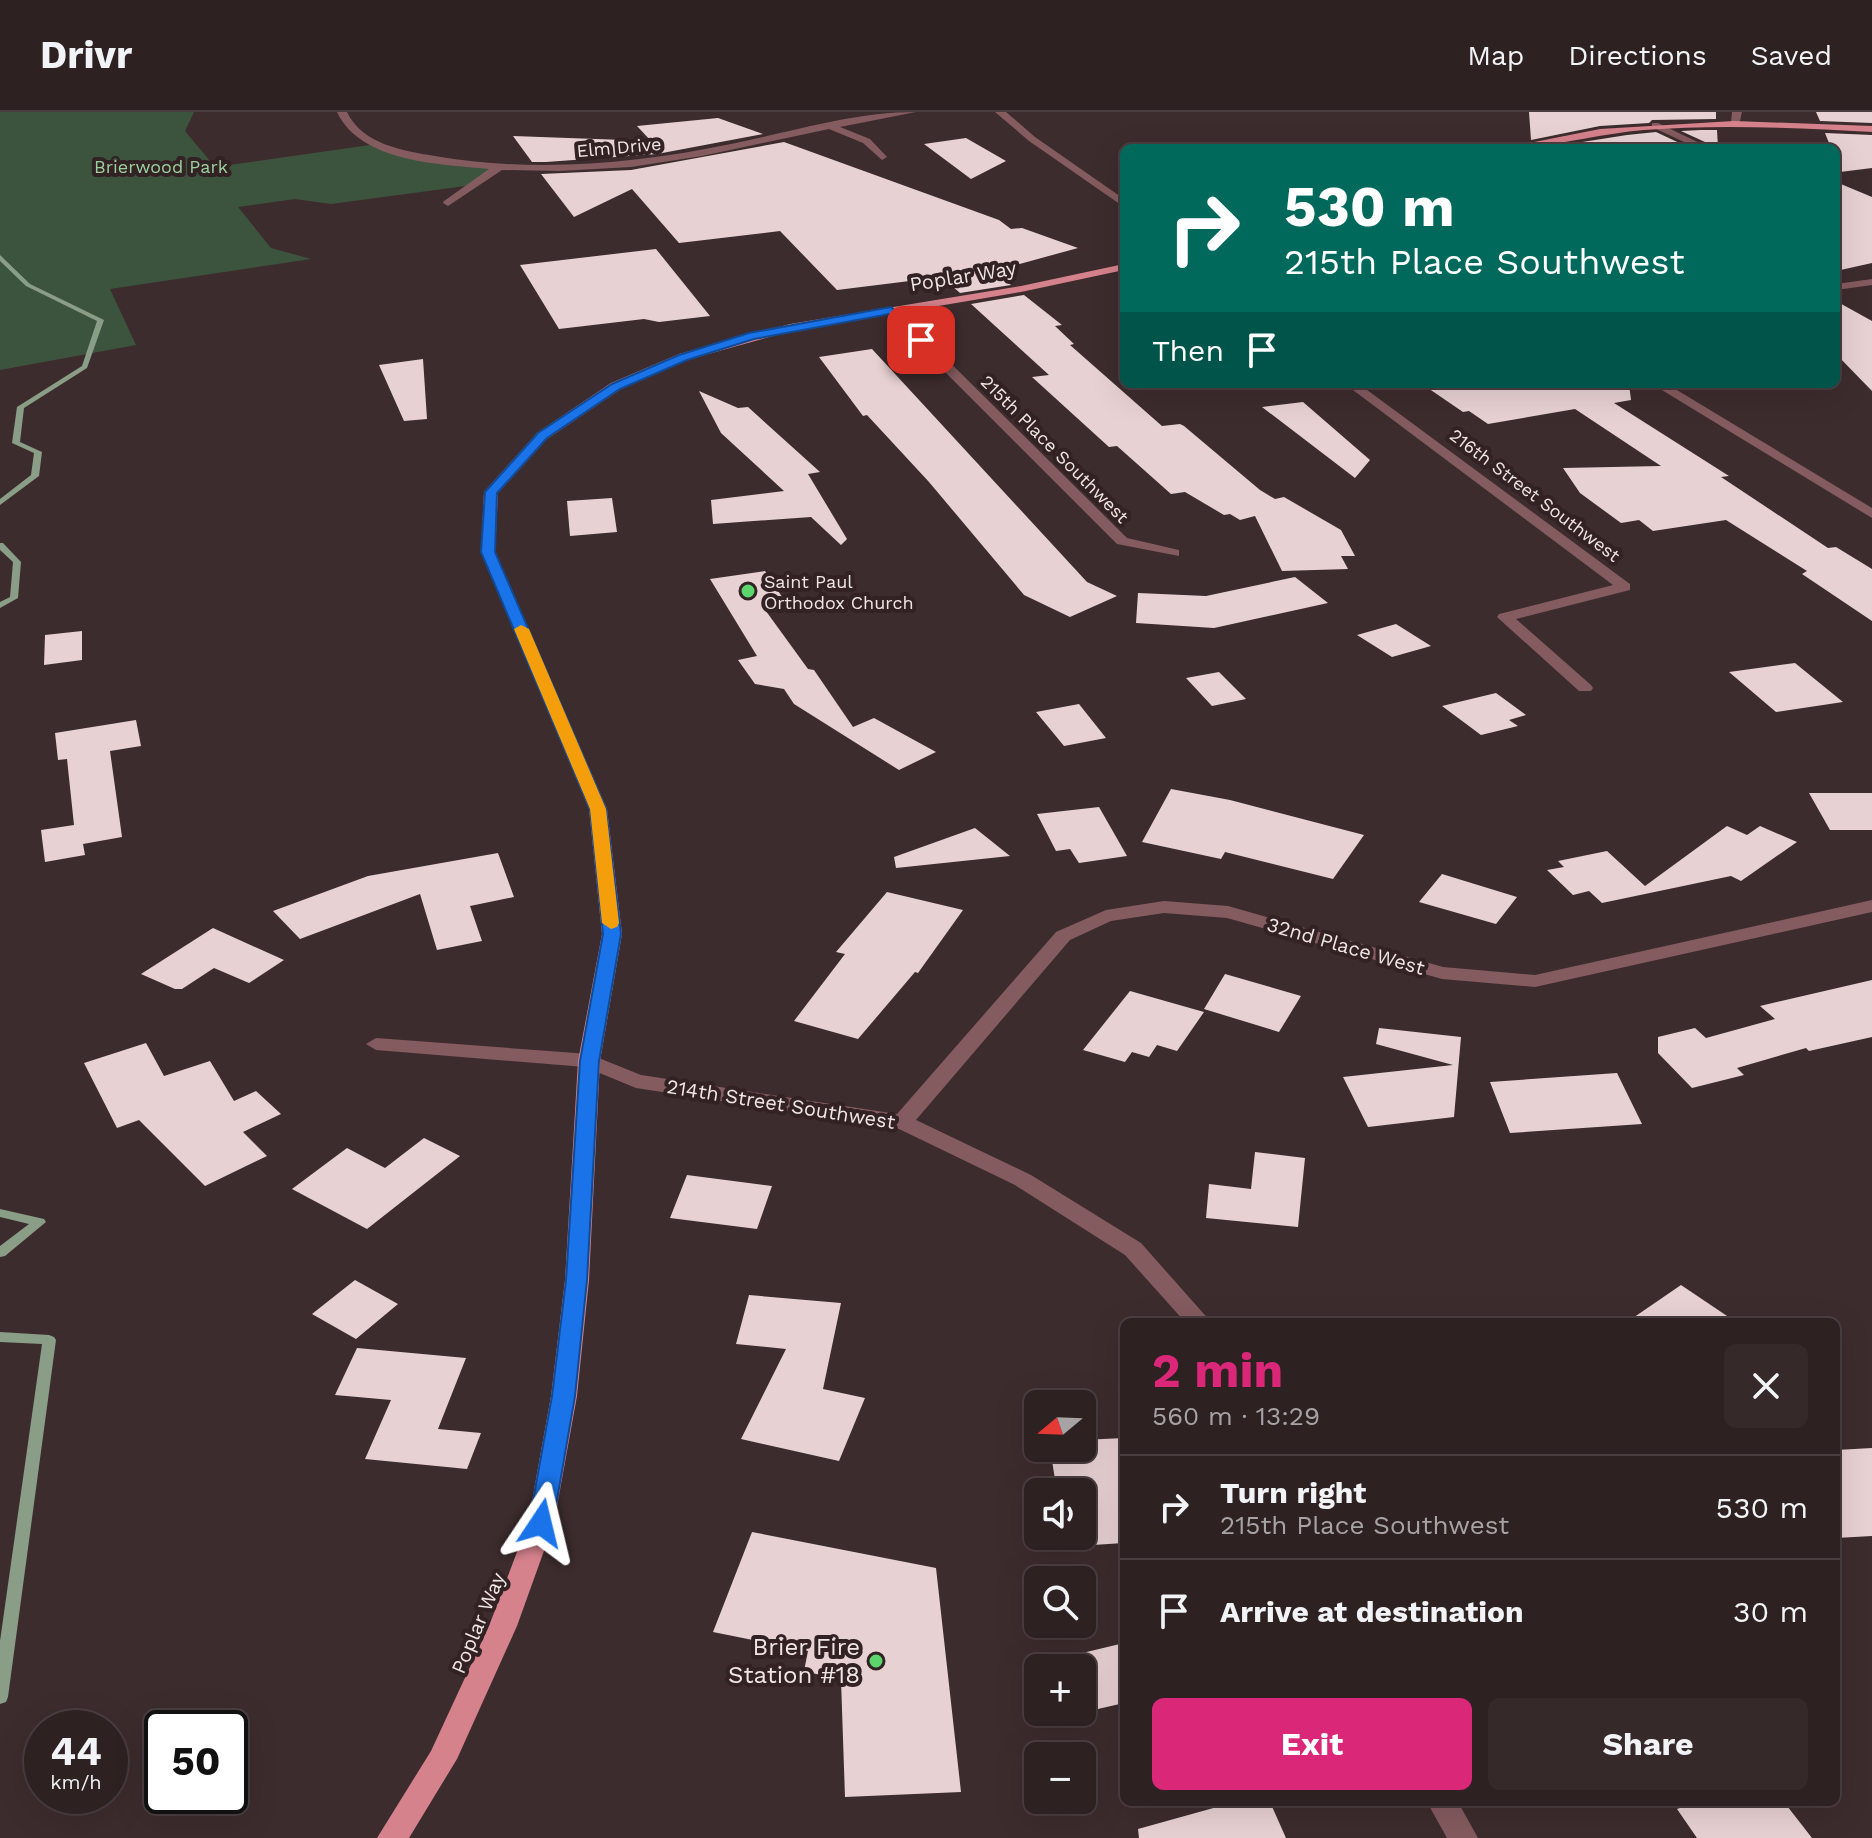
<!DOCTYPE html>
<meta charset="utf-8">
<style>
body{margin:0;font-family:"Work Sans",sans-serif;background:#36292a;color:#f1f3f6;height:100vh;display:flex;flex-direction:column;font-size:30px;white-space:nowrap}
*{box-sizing:border-box;margin:0}
p{font-size:26px;color:#a7a3a5}
.icon{flex:none;width:44px;height:44px;fill:none;stroke:currentColor;stroke-width:2;stroke-linecap:round;stroke-linejoin:round}
.map{position:relative;flex:1;overflow:hidden}
.drawer{position:absolute;left:1120px;top:1206px;width:720px;height:488px;display:flex;flex-direction:column;background:#2e2122;border-radius:12px;box-shadow:0 8px 32px #0002,0 0 0 2px #493e40}
.drawer>*{flex:none}
.top-card{position:absolute;left:1120px;top:32px;width:720px;height:244px;border-radius:12px;box-shadow:0 8px 32px #0002,0 0 0 2px #493e40;background:#00695c;color:#fff;overflow:hidden}
.needle{width:52px;rotate:251deg}
.tools{position:absolute;left:1024px;top:1278px;display:grid;gap:16px}
.tools a{display:grid;place-items:center;width:72px;height:72px;border-radius:12px;background:#2e2122;box-shadow:0 8px 32px #0002,0 0 0 2px #493e40;font-size:40px}
.speed{position:absolute;left:24px;top:1598px;display:flex;gap:16px;font-size:40px;font-weight:700;text-align:center}
.speed>*{display:grid;place-content:center;width:104px;height:104px;border-radius:50%;background:#2e2122;box-shadow:0 8px 32px #0002,0 0 0 2px #493e40;line-height:1}
.speed small{font-size:20px;font-weight:400}
.speed .limit{border:4px solid #111;border-radius:12px;background:#fff;color:#111}
.pin{position:absolute;display:grid;place-items:center;width:68px;height:68px;color:#fff;margin:-34px;border-radius:16px;box-shadow:0 4px 12px #0006}
.me{position:absolute;width:88px;margin:-44px;rotate:10deg;stroke-linejoin:round;filter:drop-shadow(0 0 6px #0008)}
.turn{display:flex;align-items:center;gap:28px;height:168px;padding:0 32px;font-size:36px}
.turn .icon{width:104px;height:104px;stroke-width:2.5}
.turn b{display:block;font-size:56px;line-height:68px}
.then{display:flex;align-items:center;height:76px;padding:0 32px;background:#0003;gap:16px;font-size:30px}
.round{display:grid;place-items:center;flex:none;width:84px;height:84px;border-radius:12px;background:#36292a}
.summary{display:flex;align-items:center;justify-content:space-between;height:136px;padding:0 32px}
h1{font-size:48px;font-weight:700;line-height:60px;color:#db2777}
.button{display:flex;gap:16px;margin-top:auto;padding:16px 32px}
.button a{flex:1;height:92px;border-radius:12px;background:#db2777;color:#fff;font-size:32px;font-weight:700;line-height:92px;text-align:center}
.button a+a{background:#36292a;color:#f1f3f6}
ul{padding:0;list-style:none}
li{display:flex;align-items:center;gap:24px;height:104px;padding:0 32px;border-top:2px solid #493e40}
li div{flex:1}
li b{display:block;font-size:30px}
li em{font-style:normal}
header{display:flex;align-items:center;gap:48px;box-sizing:border-box;height:112px;padding:0 40px;background:#2e2122;border-bottom:2px solid #493e40}
header strong{font-size:38px}
nav{display:flex;gap:44px;margin-inline-start:auto;font-size:28px}
.map>svg:first-child{display:block}
.green{fill:#3c543e}
.lines{fill:none;stroke-linecap:round;stroke-linejoin:round}
.stream{fill:#8a9d87;fill-rule:evenodd}
.building{fill:#e8d1d3}
.minor{fill:#845b5f;fill-rule:evenodd}
.major{fill:#d5828c;fill-rule:evenodd}
.route{fill:#1a73e8;stroke:#114b97;stroke-width:2}
.slow{fill:#f59e0b}
.poi-dot{fill:#5cd56d;stroke:#322224;stroke-width:3}
.labels{text-anchor:middle;dominant-baseline:central;stroke-width:8;stroke-linejoin:round;paint-order:stroke}
.far-street-label{font-size:18px;fill:#f0e5e5;stroke:#322224}
.far-park-label{font-size:18px;fill:#9bd19e;stroke:#322224}
.far-poi-label{font-size:18px;fill:#f0e5e5;stroke:#322224;text-anchor:start}
.street-label{font-size:20px;fill:#f0e5e5;stroke:#322224}
.near-poi-label{font-size:24px;fill:#f0e5e5;stroke:#322224;text-anchor:end}
</style>
<header>
<strong>Drivr</strong>
<nav><a>Map</a><a>Directions</a><a>Saved</a></nav>
</header>
<div class="map">
<svg width="1872" height="1726" viewBox="0 0 1872 1726">
<rect width="100%" height="100%" fill="#3d2c2d"/>
<path class="green" d="M0,0H194L185,19L215,55L377,32L393,38L499,55L473,73L331,92L295,87L238,95L271,136L311,147L110,177L136,233L0,258Z"/>
<g class="lines">
<path class="stream" d="M0,143L30,172L104,208L87,256L24,296L20,330L42,340L39,364L0,393V387L31,363L34,341L12,331L17,295L82,254L97,209L26,174L0,149Z
M0,431H3L21,450L18,486L0,496V490L10,485L13,450L0,438Z
M0,1097L44,1107L46,1110L5,1144L0,1145V1134L29,1112L0,1105Z
M0,1220L49,1223L54,1225L56,1228L8,1585L6,1590L0,1592V1529L42,1232L0,1230Z"/>
</g>
<path class="building" d="M1529,0H1716V7L1652,8L1649,11L1600,14L1531,28Z
M1816,0H1872V11L1820,9Z
M718,6L763,22L657,42L546,50H532L513,24L651,29L637,14Z
M1717,18L1718,36L1681,19L1701,18Z
M1656,20L1690,36H1544L1627,23Z
M1825,21L1872,23V56L1840,60L1836,36H1831Z
M966,26L1006,49L971,67L924,32Z
M784,30L999,108L1011,117L1022,116L1078,136L994,159L1011,173L960,181L942,165L837,178L780,119L679,131L632,77L574,105L541,62L631,58Z
M1836,70L1872,85V151L1836,159Z
M656,137L710,204L659,210L644,207L559,217L520,153Z
M1024,183L1062,213L1055,214L1074,232L1070,233L1162,314L1180,312L1184,314L1260,378L1275,387L1284,385L1341,418L1355,444H1341L1348,457L1282,459L1255,404L1240,408L1230,402L1224,403L1185,380L1171,382L1117,334L1109,335L1032,265L1049,263L971,192Z
M1836,189L1872,209V279L1836,242Z
M872,237L1087,470L1117,484L1070,505L1024,483L929,370L867,303L863,304L819,245Z
M423,247L427,307L404,309L379,253Z
M1422,272H1629L1631,288L1614,291L1729,364L1721,365L1828,436L1836,435L1872,457V509L1802,462L1807,459L1726,408L1653,419L1639,408L1621,411L1580,381L1563,356L1661,354L1575,297L1488,312L1469,299L1463,300Z
M699,279L738,296L748,295L820,360L808,362L847,427L841,433L811,405L713,412L711,388L784,379L721,321Z
M1303,290L1370,348L1355,366L1262,295Z
M612,386L617,420L570,424L567,389Z
M765,459L786,491L763,495L808,557L814,558L853,615L874,606L936,640L899,658L794,592L784,577L755,572L738,548L757,544L710,467Z
M1295,465L1328,491L1214,516L1136,511L1138,481L1206,484Z
M1396,512L1431,534L1392,545L1357,523Z
M82,519V548L44,553L45,523Z
M1795,551L1843,590L1776,600L1729,560Z
M1219,560L1246,587L1212,594L1186,566Z
M1496,581L1526,603L1509,608L1518,614L1481,623L1442,594Z
M1079,592L1106,626L1064,634L1036,600Z
M136,608L141,634L110,639L122,725L83,732L85,743L45,750L41,718L74,713L67,647L58,648L55,621Z
M1171,677L1230,688L1364,723L1333,767L1225,740L1221,747L1142,730Z
M1809,681H1872V718H1830Z
M1099,695L1127,744L1079,751L1070,737L1056,739L1037,702Z
M1727,714L1747,723L1760,714L1797,730L1741,769L1731,764L1602,791L1589,779L1573,783L1547,758L1564,755L1558,749L1607,739L1645,774Z
M975,716L1010,744L896,756L894,745Z
M498,741L514,785L470,794L482,829L437,838L420,782L300,827L273,799L368,764Z
M1442,762L1517,785L1496,812L1419,790Z
M887,780L963,798L918,861L915,860L858,927L794,909L845,842L836,840Z
M213,816L284,848L249,871L214,856L182,877H175L141,862Z
M1225,862L1301,884L1279,920L1204,897Z
M1872,868V925L1809,939L1806,936L1737,956L1744,963L1692,976L1658,941V925L1695,916L1706,926L1775,907L1760,894Z
M1130,879L1204,900L1177,939L1157,933L1149,945L1132,940L1125,950L1083,938Z
M1379,916L1461,925L1454,1005L1368,1015L1343,965L1453,953L1376,932Z
M146,931L164,964L210,949L234,989L256,979L281,1002L243,1020L267,1044L205,1074L139,1008L117,1016L84,951Z
M1617,961L1642,1012L1510,1021L1490,970Z
M424,1026L460,1044L367,1117L292,1077L347,1036L385,1056Z
M1255,1040L1305,1046L1298,1115L1206,1106L1209,1072L1251,1077Z
M687,1063L772,1074L757,1117L670,1106Z
M355,1168L398,1192L356,1227L312,1202Z
M1681,1173L1736,1210H1627Z
M749,1183L841,1191L823,1277L865,1286L839,1349L741,1327L786,1237L736,1232Z
M357,1236L466,1246L438,1317L481,1321L467,1357L365,1347L391,1288L335,1283Z
M1124,1326V1431L1093,1433L1091,1420H1082V1380H1057L1050,1336H1082V1328Z
M1872,1336V1424L1836,1426V1338Z
M752,1420L936,1456L961,1680L845,1685L841,1568L804,1559L808,1539L713,1520Z
M1124,1531V1591L1098,1597L1074,1543Z
M1235,1690H1270L1286,1726H1139L1138,1717Z
M1696,1690H1784L1812,1726H1697L1677,1697Z"/>
<g class="lines">
<path class="minor" d="M337,0H347C362,32 403,39 435,44C534,61 633,52 731,32C791,20 853,0 916,0L840,15L870,27L887,45L882,48L863,31L829,17L702,44L631,55L560,59L502,58L448,94L443,91L444,89L489,57C441,52 361,51 337,0Z
M995,0H1006L1035,25L1124,87V95L1029,29Z
M1732,0H1742L1739,13L1731,11Z
M1652,11H1658L1710,36H1697L1652,15Z
M1872,167V173L1836,178V172Z
M887,196H895L1127,426L1179,438V444L1117,432L887,202Z
M1345,272H1359L1630,472V478L1516,507L1591,573L1593,576L1591,579H1579L1497,505L1499,502L1613,473Z
M1652,272H1667L1872,396V406Z
M1872,788V800L1535,875L1442,867L1227,806L1164,801L1111,809L1070,828L916,1008L1031,1063L1141,1131L1211,1210H1185L1125,1143L1015,1073L897,1016L636,976L585,955L376,938L366,932L376,926L589,942L641,963L897,1002L1056,820L1106,798L1164,789L1228,794L1443,855L1535,863Z
M1427,1690H1458L1478,1726H1447Z"/>
<path class="major" d="M1734,9L1872,14V20C1796,16 1720,12 1644,18C1597,22 1550,36 1503,36L1600,17Z
M1124,152V158L1021,180L791,219L687,248L621,277L547,327L498,381L495,440L607,697L622,822L600,949L589,1168L577,1284L554,1411L517,1514L457,1647L409,1726H377L431,1639L489,1514L528,1411L551,1284L565,1168L578,949L602,822L589,697L481,440L484,380L537,321L611,271L679,242L790,212L1021,174Z"/>
</g>
<path class="route" d="M891,195L925,226V231H917L889,202L754,227L687,248L620,277L547,326L497,381L495,440L606,697L621,822L599,949L587,1168L575,1284L553,1411L549,1418L541,1421L532,1418L529,1411L552,1284L566,1168L580,949L603,822L590,697L481,440L485,380L538,321L612,272L679,243L749,221Z"/>
<path class="slow" d="M521,513L529,517L606,697L619,811L617,815L611,817L602,811L590,697L514,517Z"/>
<g class="poi-dot">
<circle cx="748" cy="479" r="8"/>
<circle cx="876" cy="1549" r="8"/>
</g>
<g class="labels">
<g class="far-street-label">
<text transform="translate(619 35) rotate(-5)">Elm Drive</text>
<text transform="translate(1055 337) rotate(45)">215th Place Southwest</text>
<text transform="translate(1535 383) rotate(37)">216th Street Southwest</text>
</g>
<g class="far-park-label">
<text x="161" y="54">Brierwood Park</text>
</g>
<g class="far-poi-label">
<text x="764" y="469">Saint Paul<tspan x="764" dy="21">Orthodox Church</tspan></text>
</g>
<g class="street-label">
<text transform="translate(963 164) rotate(-9)">Poplar Way</text>
<text transform="translate(1346 834) rotate(16)">32nd Place West</text>
<text transform="translate(781 992) rotate(9)">214th Street Southwest</text>
<text transform="translate(478 1511) rotate(-67)">Poplar Way</text>
</g>
<g class="near-poi-label">
<text x="860" y="1535">Brier Fire<tspan x="860" dy="28">Station #18</tspan></text>
</g>
</g>
</svg>
<div class="tools">
<a><svg class="needle" viewBox="-14 -14 28 28"><path d="M0-13l5 13h-10z" fill="#e53935"/><path d="M0 13l5-13h-10z" fill="#a7a3a5"/></svg></a>
<a><svg class="icon" aria-label="sound" viewBox="0 0 24 24"><path d="M4 9h4l5-4v14l-5-4H4zM17 9q2 3 0 6"/></svg></a>
<a><svg class="icon" aria-label="search" viewBox="0 0 24 24"><circle cx="10" cy="10" r="6"/><path d="M15 15l6 6"/></svg></a>
<a>+</a>
<a>−</a>
</div>
<div class="speed"><div>44<small>km/h</small></div><div class="limit">50</div></div>
<div class="pin" style="left:921px;top:228px;background:#d93025"><svg class="icon" aria-label="arrive" viewBox="0 0 24 24"><path d="M6 21V4h12l-3 4 3 4H6"/></svg></div>
<svg class="me" style="left:541px;top:1411px" viewBox="-20 -20 40 40"><path d="M0-17L14 15 0 8-14 15z" fill="#1a73e8" stroke="#fff" stroke-width="4"/></svg>
<div class="top-card">
<div class="turn"><svg class="icon" aria-label="right" viewBox="0 0 24 24"><path d="M7 20v-9h11M14 6l5 5-5 5"/></svg><div><b>530 m</b>215th Place Southwest</div></div>
<div class="then">Then<svg class="icon" aria-label="arrive" viewBox="0 0 24 24"><path d="M6 21V4h12l-3 4 3 4H6"/></svg></div>
</div>
<section class="drawer">
<div class="summary"><div><h1>2 min</h1><p>560 m · 13:29</p></div><a class="round"><svg class="icon" aria-label="close" viewBox="0 0 24 24"><path d="M6 6l12 12M18 6L6 18"/></svg></a></div>
<ul>
<li><svg class="icon" aria-label="right" viewBox="0 0 24 24"><path d="M7 20v-9h11M14 6l5 5-5 5"/></svg><div><b>Turn right</b><p>215th Place Southwest</p></div><em>530 m</em></li>
<li><svg class="icon" aria-label="arrive" viewBox="0 0 24 24"><path d="M6 21V4h12l-3 4 3 4H6"/></svg><div><b>Arrive at destination</b></div><em>30 m</em></li>
</ul>
<div class="button"><a>Exit</a><a>Share</a></div>
</section>
</div>
